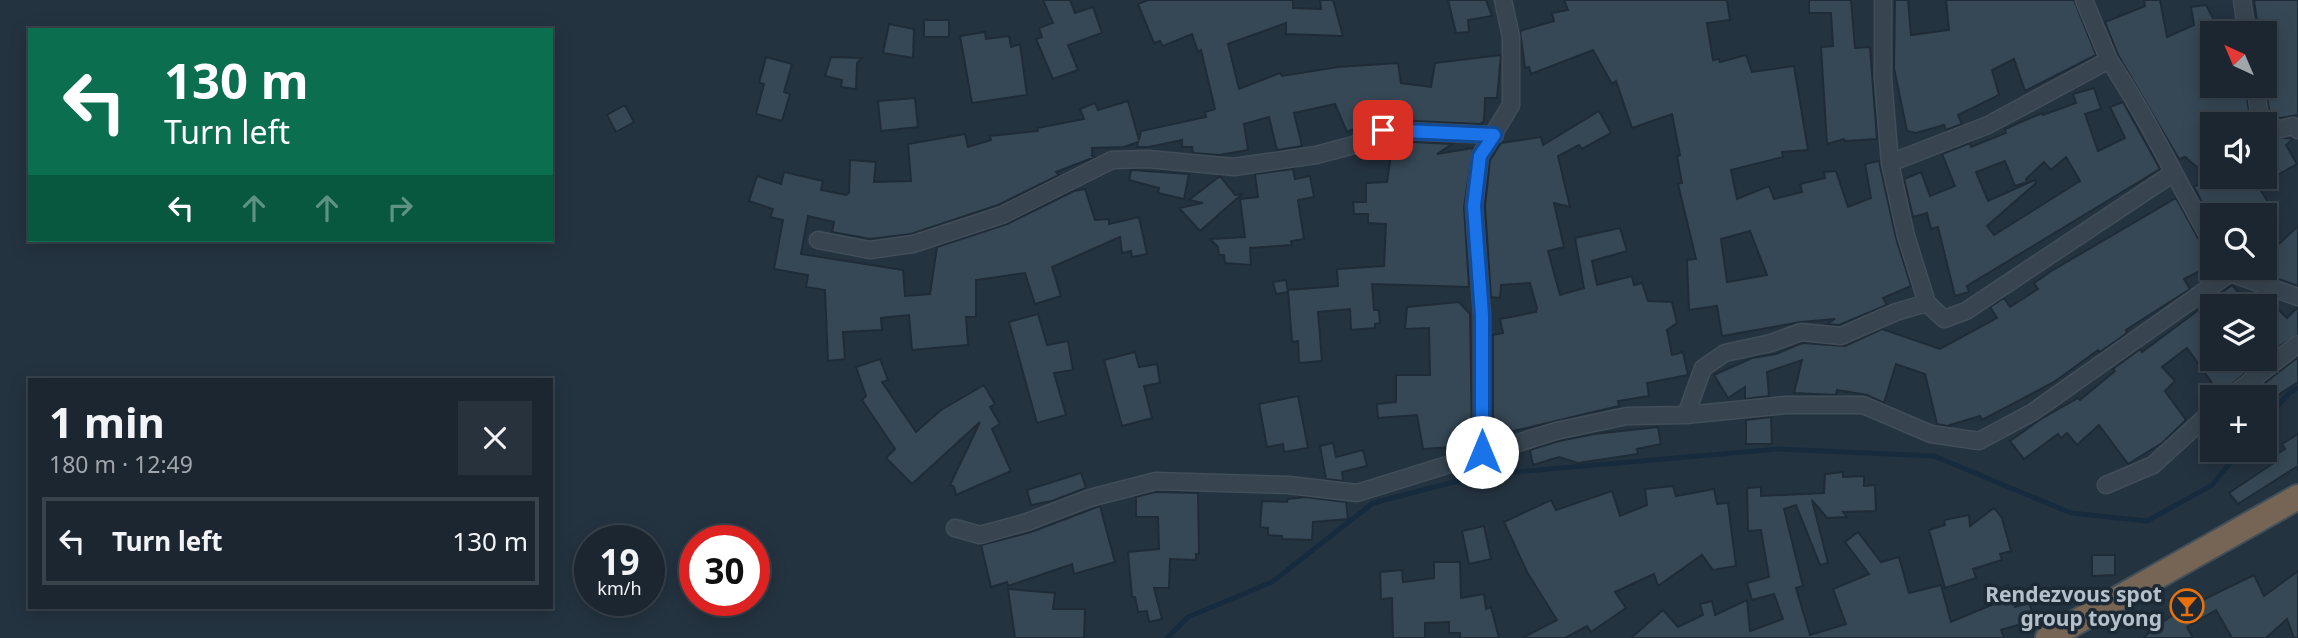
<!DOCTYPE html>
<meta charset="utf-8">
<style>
body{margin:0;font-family:"Noto Sans",sans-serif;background:#28323c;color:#f1f3f6;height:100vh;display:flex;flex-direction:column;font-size:26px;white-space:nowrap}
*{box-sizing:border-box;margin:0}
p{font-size:23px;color:#a0a5ab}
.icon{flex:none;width:38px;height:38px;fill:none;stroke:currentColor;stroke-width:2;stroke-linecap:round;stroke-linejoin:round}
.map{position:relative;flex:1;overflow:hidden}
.side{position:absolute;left:28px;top:378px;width:525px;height:231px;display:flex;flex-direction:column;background:#1b2630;border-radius:0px;box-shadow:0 4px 18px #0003,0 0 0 2px #39434c}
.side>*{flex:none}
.top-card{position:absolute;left:28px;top:28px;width:525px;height:214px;border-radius:0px;box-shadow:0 4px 18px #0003,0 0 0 2px #39434c;background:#0b6e4f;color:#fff;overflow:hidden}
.needle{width:46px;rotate:316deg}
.tools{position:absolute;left:2200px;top:21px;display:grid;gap:14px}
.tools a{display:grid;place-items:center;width:77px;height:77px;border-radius:0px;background:#1b2630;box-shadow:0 4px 18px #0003,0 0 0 2px #39434c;font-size:35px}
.speed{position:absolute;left:574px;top:525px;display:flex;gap:14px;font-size:35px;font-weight:700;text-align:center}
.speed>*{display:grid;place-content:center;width:91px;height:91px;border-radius:50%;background:#1b2630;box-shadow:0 4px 18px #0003,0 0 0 2px #39434c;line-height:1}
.speed small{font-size:18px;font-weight:400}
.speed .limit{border:10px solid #d22;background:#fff;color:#111}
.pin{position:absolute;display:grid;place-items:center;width:60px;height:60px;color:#fff;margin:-30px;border-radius:14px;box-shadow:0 4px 10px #0006}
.me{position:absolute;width:77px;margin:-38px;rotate:0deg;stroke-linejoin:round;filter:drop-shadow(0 0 5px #0008)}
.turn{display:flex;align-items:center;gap:24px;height:147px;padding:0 21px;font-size:32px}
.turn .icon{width:91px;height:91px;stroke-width:2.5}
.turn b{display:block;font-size:49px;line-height:60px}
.lanes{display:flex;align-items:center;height:66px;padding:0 21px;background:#0003;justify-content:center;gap:35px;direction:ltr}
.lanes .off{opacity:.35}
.round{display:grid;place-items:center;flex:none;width:74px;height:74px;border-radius:0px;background:#28323c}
.headline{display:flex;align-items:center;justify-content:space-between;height:119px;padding:0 21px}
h1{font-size:42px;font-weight:700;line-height:52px}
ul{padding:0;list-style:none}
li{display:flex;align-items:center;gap:21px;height:88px;margin:0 14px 10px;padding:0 7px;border:4px solid #39434c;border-radius:0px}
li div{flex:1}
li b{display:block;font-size:26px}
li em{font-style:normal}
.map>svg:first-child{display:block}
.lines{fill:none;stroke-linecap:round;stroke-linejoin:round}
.stream{stroke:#162c3e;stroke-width:5}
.building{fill:#364856;stroke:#1f2c37;stroke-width:2;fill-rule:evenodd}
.minor-casing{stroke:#414e59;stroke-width:19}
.highway-casing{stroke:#43505a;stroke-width:28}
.minor{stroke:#384550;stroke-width:16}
.highway{stroke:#766555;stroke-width:24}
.route-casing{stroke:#114b97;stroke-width:18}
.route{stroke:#1a73e8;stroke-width:12}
.labels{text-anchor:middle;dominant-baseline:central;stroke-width:7;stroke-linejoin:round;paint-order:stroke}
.poi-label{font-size:21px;font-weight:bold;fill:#b4c0ca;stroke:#1d2a35;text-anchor:end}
</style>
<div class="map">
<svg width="2298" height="638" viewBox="0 0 2298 638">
<rect width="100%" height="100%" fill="#243340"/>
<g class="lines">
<path class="stream" d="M2264,422L2290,392L2298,388
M1167,638L1188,617L1272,582L1373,503L1481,475L1778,449L1934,456L2071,513L2147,521L2212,485L2241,450"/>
</g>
<path class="building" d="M1043,0H1070L1075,13L1093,7L1102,33L1068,45L1078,70L1053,79L1036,39L1042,37L1039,28L1053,23Z
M1148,0H1293V8L1321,9L1320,0H1333L1343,36L1286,34V23L1228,44L1239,89L1280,73L1282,76L1338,67L1398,63L1401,83L1431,87L1435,63L1501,55L1497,98H1485L1484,121L1480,124L1394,120L1395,111L1347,132L1335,104L1294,113L1302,146L1277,150L1269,117L1244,124L1248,150L1219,155L1193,153L1192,147H1182V140L1149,147H1137L1138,142L1124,147L1092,148V156L1095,157L1056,172L1059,175L998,205L911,234L870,239L832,232L834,222L808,216L801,254L903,270L905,296L930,294L937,247L1007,224L1074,191L1085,189L1095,220L1109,219V224L1139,217L1147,254L1132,257L1131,251L1122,253L1120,237L1052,267L1061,296L1035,304L1025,273L976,280V317H966L968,345L912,350L909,315L881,318L882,330L843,332L845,359L828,361L825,290L806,287L808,275L774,269L783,220L770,217L773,209L749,201L757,176L781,184L784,172L823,181L821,190L846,195L849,193L850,160L876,162L874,182L911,181L908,144L965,134L968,147L991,140L990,136L1038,131L1037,128L1084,119L1080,109L1095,103L1098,110L1128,101L1139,140L1141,131L1206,117L1205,112L1215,109L1201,50L1198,52L1192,34L1163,46L1160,41L1154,43L1138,4Z
M1448,0H1486L1492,16L1468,20L1469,32L1456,33Z
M1564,0H1727L1730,20L1707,23L1713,60L1719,59L1720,62L1746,55L1752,72L1794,66L1808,150L1782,152L1783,157L1731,170L1737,199L1769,186L1774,199L1802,192L1800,184L1825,178L1824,172L1836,171L1848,207L1871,198L1865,164L1879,161L1896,238L1911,286L1883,298L1887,305L1839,325L1827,324L1835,319L1801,322L1722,336L1717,306L1689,310L1687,260L1696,259L1678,184L1682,183L1677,156L1680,155L1672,114L1632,128L1616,81L1612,84L1593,50L1531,74L1529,67L1525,68L1520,31L1554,21L1552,13L1568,10ZM1750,231L1767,275L1727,282L1721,239Z
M1809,0H1851L1855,48L1870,47L1877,139L1845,141L1844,139L1827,144L1821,47L1833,46L1831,13H1809Z
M1895,0H1908L1911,35L1949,30L1946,0H2074L2096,55L2025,91L2014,59L1992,70L1999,95L1958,115L1962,124L1946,130L1944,125L1916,133L1907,131L1894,68Z
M2144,0H2160L2167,37L2194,25L2191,7L2206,5L2221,33H2212V86H2245L2251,124H2212V177H2264V135L2293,139L2286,145L2297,164L2258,186L2276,215H2209L2194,187L2210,178L2185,157L2179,159L2118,55L2105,22L2145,6Z
M2254,0H2298V115L2280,118L2270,115L2264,82V26L2258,27Z
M924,20H949V37H924Z
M889,24L914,29L913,58L883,53Z
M985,32L986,39L1009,36L1011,47L1020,44L1027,95L972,103L960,36Z
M766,57L792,64L784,92L790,94L782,121L756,114L764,84L759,83Z
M831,57L862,58L857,63L856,89L841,87L842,80L825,76Z
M2094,88L2101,109L2085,114L2098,151L2125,138L2110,107L2123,102L2160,169L1967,286L1969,292L1955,296L1938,227L1931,229L1927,213L1913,217L1904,179L1921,172L1930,196L1955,186L1942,154L1970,143L1971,147L2006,133L2005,129L2042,113L2043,115L2076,103L2073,94ZM2066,157L2080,181L1994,235L1987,226L2036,183L2035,180L1988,201L1976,172L2005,161L2015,186L2027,182L2026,179L2044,162L2051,170Z
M915,98L918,127L881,131L878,101Z
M625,105L634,122L616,132L607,115Z
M1599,111L1611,133L1582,149L1579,145L1558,156L1570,207L1554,203L1564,247L1548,251L1560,295L1584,288L1575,238L1620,228L1627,251L1592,261L1597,285L1632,276L1634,285L1642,283L1648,301L1672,302L1677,323L1667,330L1672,355L1683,352L1688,375L1647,383L1649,396L1618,401L1619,406L1493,436V335L1503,333L1500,319L1536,312L1537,308L1530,283L1501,285L1500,298L1491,297L1485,206L1490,160L1501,143L1541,137L1543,145Z
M1393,141L1452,144L1437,154L1473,148L1464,207L1469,287L1372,284L1374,310H1379L1380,323L1375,324V328L1351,330L1350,309L1318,312L1322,361L1299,363L1298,341L1292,342L1288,290L1338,286L1337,269L1384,266L1386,224L1368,223V214H1354L1353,202H1366V183L1387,182Z
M1293,169L1295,179L1310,176L1314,197L1298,200L1304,239L1291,241L1292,245L1250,248L1251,265L1225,263L1224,255H1219L1218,247L1210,239L1245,237L1240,199L1258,197L1255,174Z
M1131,170L1189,174L1184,199L1158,193L1159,188L1129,180Z
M1220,176L1235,195L1242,194L1200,231L1179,208L1203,203L1189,200Z
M2176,198L2203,247L2212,253V265L2184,279L2190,289L2126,330L2127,333L2100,352L2098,350L2054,382L1982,420L1980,416L1947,426L1937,424L1925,374L1896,364L1884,403L1867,395L1837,390L1836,395L1794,393L1802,360L1767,372L1769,396L1745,399V387L1728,398L1714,375L1752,358L1776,354L1802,343L1845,346L1882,329L1940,349L1997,318L1990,307L2004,298L2010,307L2038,289L2034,283L2053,270Z
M2298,226V286L2273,277L2264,268V258Z
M1286,280L1288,292L1276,294L1273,282Z
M2232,285L2250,306H2212V359H2262L2220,394L2187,348L2162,367L2175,381L2165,391L2186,420L2162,443L2128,464L2099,425L2077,445L2067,433L2061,438L2058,434L2024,459L2010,441L2041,419L2078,398L2080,400L2115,371L2113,369L2140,349L2142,352Z
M2264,296L2287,318L2298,307V334L2264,357Z
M1459,302L1470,314L1472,440L1451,444L1452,447L1423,449L1417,415L1378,418L1377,404L1396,402V375H1430L1429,328L1405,329L1407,307Z
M1038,314L1047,345L1068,341L1073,370L1054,373L1066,415L1037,423L1009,322Z
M1135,352L1139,367L1157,364L1160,383L1144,386L1152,418L1122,426L1104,360Z
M2298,357V382L2266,403L2264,397H2247Z
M880,359L888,380L882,382L916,432L941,410L984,385L995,404L990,407L1000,424L992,429L1011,471L956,495L954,487L950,485L980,422L912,484L886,458L895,449L862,400L866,396L856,367Z
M1298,396L1308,448L1284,452L1283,444L1267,447L1259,404Z
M1771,417L1772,444H1746V420Z
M1658,427L1661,444L1637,449L1638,454L1578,463L1559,457L1533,465L1530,450L1559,441L1594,434Z
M2298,434V470L2296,467L2238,504L2229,493L2275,462L2272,457L2285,449L2282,444Z
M1333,443L1336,457L1363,450L1367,466L1342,472L1343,481L1326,479L1320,446Z
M1843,472V477L1864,476V486L1875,485L1876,511L1843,512L1847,517L1827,518L1812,500L1828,563L1820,565L1796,505L1784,509L1803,586L1796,588L1810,635L1846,624L1833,589L1869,574L1845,542L1858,532L1881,562L1899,557L1909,593L1941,585L1951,622L1994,604L1990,591L2008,585L2015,607L2029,603L2035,620L2001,630L2004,638H1631L1663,610L1678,627L1703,615L1700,604L1712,601L1715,615L1747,600L1750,631L1783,619L1774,594L1752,600L1747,583L1769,577L1761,530L1748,531L1747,488L1761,487V496L1824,493L1825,474Z
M1081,473L1086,488L1052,501L1031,505L1027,490Z
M1673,486L1676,496L1714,489L1717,504L1728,503L1736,566L1713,570L1702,555L1658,586L1654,574L1615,592L1626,608L1591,632L1587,626L1565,638H1522L1557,620L1527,572L1504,522L1551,500L1556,510L1612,491L1620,516L1647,505L1645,489Z
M1155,492L1198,493L1199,554H1196V560L1170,559L1169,588H1154L1162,619L1149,622L1147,611L1138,612L1135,597H1132L1128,552L1159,549L1158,517H1136V497Z
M1305,497L1346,502L1348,519L1313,522L1312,540L1282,539V536L1268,535V528L1260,527L1262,501L1287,502L1288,499Z
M1100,506L1115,562L1074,574L1072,564L1008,586L1007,582L991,587L981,545L1031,532Z
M1994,508L2002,518L2011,551L2000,554L2002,560L1973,569L1976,578L1945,588L1929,530L1945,525L1944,520L1969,515L1970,526Z
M1484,526L1491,559L1469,564L1462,531Z
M2092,555H2115V575L2092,576Z
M1434,562H1460L1461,598L1484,594L1486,609L1491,607L1499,638H1460V633H1449V622L1425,623V638H1393L1392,598L1381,599L1380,572L1402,570L1403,582L1434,578Z
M2298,571V638H2294L2287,619L2266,638H2232L2216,610L2187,627L2193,638H2144L2153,628L2178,612L2254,575L2264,596Z
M1008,589L1055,593L1053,609H1085L1084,638H1015Z"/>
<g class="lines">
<defs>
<path id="minor" d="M1883,0V79L1890,163L1988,125L2109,60C2148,118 2177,182 2212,242
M2084,0L2109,60
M2242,0L2247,33
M2255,86L2261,123L2264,124
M2264,124L2280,129L2293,126L2298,130
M818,240L870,250L913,244L1002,215L1112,160L1148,159L1234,167L1316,155L1354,145L1383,130L1495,135
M1927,303L1944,319L1966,311L2172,174
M2230,397L2298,344
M1686,415L1703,368L1725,353L1771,343L1801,332L1841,336L1896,312L1927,303L1906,236L1890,163
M1482,452V315L1474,206L1480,156L1511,105V37L1503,0
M2106,485L2153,465L2212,411
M955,528L980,535L1027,522L1090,498L1156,481L1289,485L1357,493L1556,431L1627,416L1686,415L1786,405H1863L1931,434L1979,441L2033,412L2230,273L2298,297"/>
<path id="highway" d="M2048,638L2298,497"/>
</defs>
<use href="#minor" class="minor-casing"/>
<use href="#highway" class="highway-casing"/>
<use href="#minor" class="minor"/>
<use href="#highway" class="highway"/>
</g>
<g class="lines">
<defs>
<path id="route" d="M1383,130L1494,135L1480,156L1474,206L1482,315V452"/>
</defs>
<use href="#route" class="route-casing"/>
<use href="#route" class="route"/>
</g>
<defs>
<symbol id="bar-ring" viewBox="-11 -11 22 22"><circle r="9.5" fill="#1d2a35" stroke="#e8710a" stroke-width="1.5"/><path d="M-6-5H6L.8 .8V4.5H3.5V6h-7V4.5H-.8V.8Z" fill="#e8710a"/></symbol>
</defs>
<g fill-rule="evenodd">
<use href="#bar-ring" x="2168" y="587" width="38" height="38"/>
</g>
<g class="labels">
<g class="poi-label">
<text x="2162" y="594">Rendezvous spot<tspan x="2162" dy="24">group toyong</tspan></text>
</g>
</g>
</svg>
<div class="tools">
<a><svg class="needle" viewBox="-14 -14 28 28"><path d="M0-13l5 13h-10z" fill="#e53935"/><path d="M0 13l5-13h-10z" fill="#a0a5ab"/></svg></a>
<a><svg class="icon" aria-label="sound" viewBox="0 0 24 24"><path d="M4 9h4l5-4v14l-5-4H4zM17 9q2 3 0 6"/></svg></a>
<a><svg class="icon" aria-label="search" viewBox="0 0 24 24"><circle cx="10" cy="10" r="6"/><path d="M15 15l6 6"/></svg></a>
<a><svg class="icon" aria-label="layers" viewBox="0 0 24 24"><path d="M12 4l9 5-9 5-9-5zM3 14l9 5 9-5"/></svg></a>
<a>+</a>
</div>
<div class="speed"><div>19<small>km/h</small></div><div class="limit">30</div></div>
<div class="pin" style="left:1383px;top:130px;background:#d93025"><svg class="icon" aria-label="arrive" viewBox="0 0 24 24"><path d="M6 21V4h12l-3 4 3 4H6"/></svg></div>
<svg class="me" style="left:1482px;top:452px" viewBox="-20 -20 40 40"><circle r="19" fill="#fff"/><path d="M0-13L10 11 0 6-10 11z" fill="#1a73e8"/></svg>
<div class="top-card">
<div class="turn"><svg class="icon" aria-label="left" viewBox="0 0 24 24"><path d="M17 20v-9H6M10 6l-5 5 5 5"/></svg><div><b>130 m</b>Turn left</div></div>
<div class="lanes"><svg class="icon" aria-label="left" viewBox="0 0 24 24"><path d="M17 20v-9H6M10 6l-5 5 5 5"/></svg><svg class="icon off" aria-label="ahead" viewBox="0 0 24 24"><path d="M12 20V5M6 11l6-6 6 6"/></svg><svg class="icon off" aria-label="ahead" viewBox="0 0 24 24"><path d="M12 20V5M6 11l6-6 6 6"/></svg><svg class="icon off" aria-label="right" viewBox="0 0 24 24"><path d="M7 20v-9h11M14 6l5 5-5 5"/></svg></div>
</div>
<section class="side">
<div class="headline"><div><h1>1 min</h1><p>180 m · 12:49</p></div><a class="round"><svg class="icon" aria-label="close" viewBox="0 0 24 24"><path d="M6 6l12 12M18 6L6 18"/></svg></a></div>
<ul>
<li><svg class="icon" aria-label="left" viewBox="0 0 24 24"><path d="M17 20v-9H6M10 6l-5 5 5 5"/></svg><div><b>Turn left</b></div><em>130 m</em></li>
</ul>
</section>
</div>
